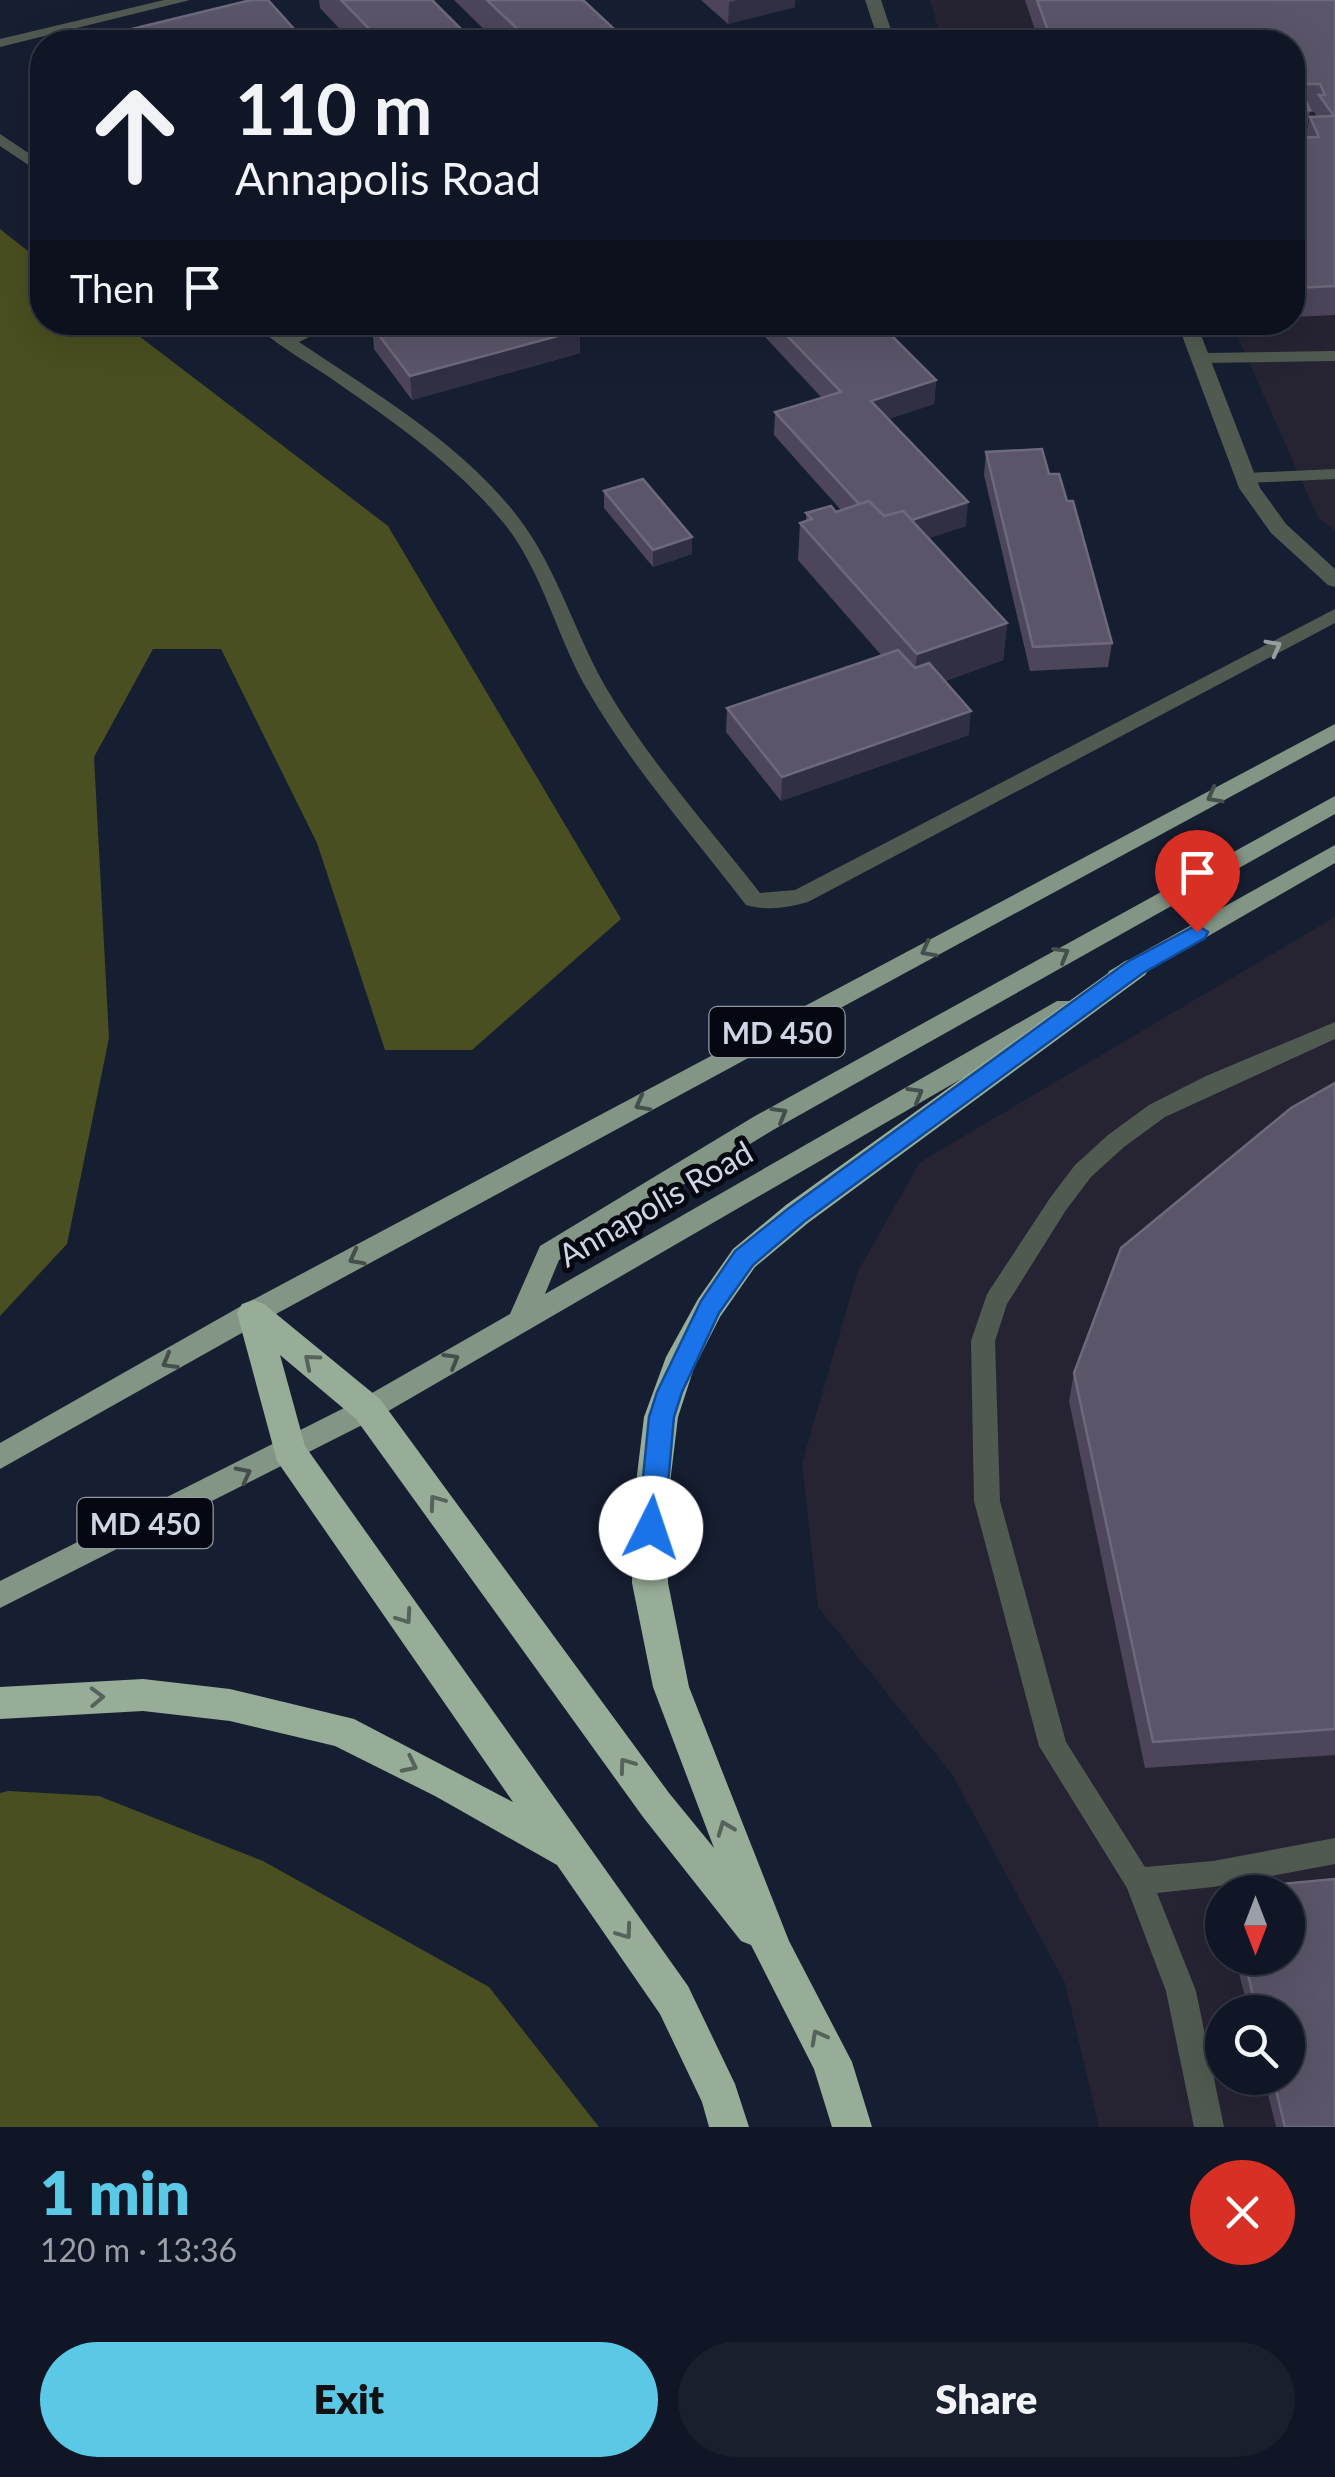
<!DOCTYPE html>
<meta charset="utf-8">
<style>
body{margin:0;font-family:Lato,sans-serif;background:#191f2d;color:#f1f3f6;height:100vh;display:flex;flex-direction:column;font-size:38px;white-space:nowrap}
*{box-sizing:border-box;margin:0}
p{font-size:32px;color:#9c9fa7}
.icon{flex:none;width:55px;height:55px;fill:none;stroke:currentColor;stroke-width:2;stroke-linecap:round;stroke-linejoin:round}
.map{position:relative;height:2127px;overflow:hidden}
.sheet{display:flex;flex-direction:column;background:#101625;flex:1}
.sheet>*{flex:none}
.banner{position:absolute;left:30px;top:30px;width:1275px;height:305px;border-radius:40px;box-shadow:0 10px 40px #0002,0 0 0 2px #303542;background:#101625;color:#f1f3f6;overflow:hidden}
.needle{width:65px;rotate:180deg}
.tools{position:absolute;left:1205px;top:1875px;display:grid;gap:20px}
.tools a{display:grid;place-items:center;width:100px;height:100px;border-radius:50%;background:#101625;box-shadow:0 10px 40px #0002,0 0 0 2px #303542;font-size:50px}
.pin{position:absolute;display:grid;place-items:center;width:85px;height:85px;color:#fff;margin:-102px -42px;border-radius:50% 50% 50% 0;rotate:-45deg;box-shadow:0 0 10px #0007}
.pin .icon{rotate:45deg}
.me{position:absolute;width:110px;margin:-55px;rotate:4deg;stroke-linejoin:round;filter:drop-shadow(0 0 8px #0008)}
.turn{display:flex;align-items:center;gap:35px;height:210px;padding:0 40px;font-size:45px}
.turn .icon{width:130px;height:130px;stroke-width:2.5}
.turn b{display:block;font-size:70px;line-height:85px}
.then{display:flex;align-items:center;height:95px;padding:0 40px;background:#0003;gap:20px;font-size:38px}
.round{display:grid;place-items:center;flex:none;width:105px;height:105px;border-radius:52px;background:#191f2d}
.summary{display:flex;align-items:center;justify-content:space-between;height:170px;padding:0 40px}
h1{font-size:60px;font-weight:800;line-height:75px;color:#5bc8e6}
.action{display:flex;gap:20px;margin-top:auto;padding:20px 40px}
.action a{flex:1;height:115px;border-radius:60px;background:#5bc8e6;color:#111;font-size:40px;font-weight:800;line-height:115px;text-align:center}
.action a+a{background:#191f2d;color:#f1f3f6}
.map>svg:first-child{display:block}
.commercial{fill:#262333;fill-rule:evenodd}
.forest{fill:#494f20}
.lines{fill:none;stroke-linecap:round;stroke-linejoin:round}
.service{fill:#515a51;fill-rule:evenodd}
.tertiary{fill:#515a51;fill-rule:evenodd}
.primary{fill:#839584;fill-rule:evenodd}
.motorway{fill:#97ad98;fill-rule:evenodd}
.wall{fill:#4d465b;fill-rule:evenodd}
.shaded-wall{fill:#312f44}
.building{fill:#5b556a;stroke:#6d697c;stroke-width:2.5}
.oneway{stroke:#969ea1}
.oneway2{stroke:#444e4a}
.oneway3{stroke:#56635b}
.route{fill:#1a73e8;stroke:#114b97;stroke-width:2.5}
.labels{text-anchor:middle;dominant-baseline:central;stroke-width:10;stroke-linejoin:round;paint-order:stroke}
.shield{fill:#060811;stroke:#9398a3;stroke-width:2.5}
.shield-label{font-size:30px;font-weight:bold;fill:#cfd5e2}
.street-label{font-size:32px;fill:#cfd5e2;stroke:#060811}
</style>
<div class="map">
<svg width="1335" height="2127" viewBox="0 0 1335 2127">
<rect width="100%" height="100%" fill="#161e31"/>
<path class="commercial" d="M930,0H1335V530L1318,518L1236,333L1225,323L1292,322V42H942Z
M1335,917V2127H1099L1065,1983L953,1776L818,1607L802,1463L857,1273L920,1162ZM1222,1892H1288V1958H1222ZM1222,2012H1288V2078H1222Z"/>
<path class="forest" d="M0,229L42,262V322L122,323L388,526L621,919L472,1050H385L317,843L221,649H153L94,757L109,1038L67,1244L0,1316Z
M8,1791L99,1796L263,1861L489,1987L599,2127H0V1793Z"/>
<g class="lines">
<path class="service" d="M164,0H190L0,47V39Z
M0,134L42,162V174L0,146Z
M252,322H272L288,334L316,322H340L299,342C375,393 462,444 518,517C557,568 574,631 605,686C648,760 707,825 760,893L795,890L1335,609V623L808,902C787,908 767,911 746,905C691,833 629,764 584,684C555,631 541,568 502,521C453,462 388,418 326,375C301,358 273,343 252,322Z
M1335,351V361L1204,363L1195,358L1204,353Z
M1335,469V479L1247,483L1238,478L1247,473Z
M1335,1022V1039L1165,1117L1124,1147L1091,1177L1066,1210L1007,1304L995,1341L1000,1501L1066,1742L1145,1867L1213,1861L1335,1838V1864L1213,1887L1157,1893L1196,1991L1224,2127H1194L1166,1991L1127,1888L1039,1746L974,1501L971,1341L987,1294L1050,1198L1075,1165L1108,1135L1149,1105L1206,1076Z"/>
<path class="tertiary" d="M865,0H881L895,42H879Z
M1177,322H1196L1260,488L1286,524L1335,569V587L1328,585L1271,533L1239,488Z"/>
<path class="primary" d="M1335,724V740L263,1321L0,1469V1443L243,1305Z
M1335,796V814L773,1130L559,1260L545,1294L1057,1001H1075L1078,1007L1075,1013L378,1417L0,1608V1581L358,1401L510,1314L540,1246L755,1116Z
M1335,845V863L1127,983H1109L1106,977L1109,971Z"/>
<path class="motorway" d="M1135,958L1145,961L1150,968L1145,975L808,1223L755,1267L720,1317L694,1368L678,1417L668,1500V1583L689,1687L789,1941L852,2062L872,2127H832L814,2069L751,1945L741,1941L643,1817L356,1419L280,1355L305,1446L688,1986L735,2084L749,2127H709L702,2102L660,2014L557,1865L435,1796L335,1746L230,1721L143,1711L0,1719V1687L143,1679L230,1689L354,1719L513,1802L277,1461L237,1313L242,1304L253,1300L264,1304L380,1399L669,1793L714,1848L653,1687L632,1583L634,1500L644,1417L666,1357L698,1299L733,1249L786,1205L1125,961Z"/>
</g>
<path class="wall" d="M319,0H432L474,42H352L320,8Z
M454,0H583L628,42H497Z
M701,0H795V7L728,24Z
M1025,0H1335V315L1292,317V42H1039ZM1310,112H1314L1316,115L1315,117H1310L1305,138Z
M751,322H878L936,380L934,404L888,419L966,526L928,538L1007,623L1003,660L945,681L969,735L781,801L726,732L727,708L882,656L798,560L800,523L806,521V513L841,510L774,435L775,412L822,398Z
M372,326L580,330V353L412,400L374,349Z
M986,452L1067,501L1112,643L1108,667L1030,671L984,475Z
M604,491L692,554L653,567L604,508Z
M1335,1083V1755L1145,1768L1069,1401L1074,1373Z
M1335,1879V2127H1276L1264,2078H1288V2012H1249L1235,1958H1288V1892H1226L1227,1889Z"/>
<path class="shaded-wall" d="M737,0H795V7L728,24L729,2Z
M295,30L296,42H244Z
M565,322H608L580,330V353L412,400L410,376Z
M936,380L934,404L870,425L871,401Z
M968,502L966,526L881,554L883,530Z
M692,537V554L653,567V550Z
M1007,623L1003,660L913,692L917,654Z
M971,711L969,735L781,801L782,777Z"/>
<path class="building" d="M251,0H268L295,30L244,42H99L95,38Z
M341,0H432L474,42H382Z
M487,0H583L628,42H531Z
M1037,0H1335V286L1295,288L1292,282V138L1319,137L1310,117L1334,116L1319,95H1325L1320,84H1298L1310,110L1292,111V42H1052Z
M385,322H574L580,330L410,376L372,326Z
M774,322H878L936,380L871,401L968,502L912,520L903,511L884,516L869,501L859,504L775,412L841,392Z
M1042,449L1049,474H1059L1067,501H1073L1112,643L1033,647L986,452Z
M643,479L692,537L653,550L604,491Z
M869,501L884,516L903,511L1007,623L917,654L800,523L812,519L806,513L831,506L836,512Z
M898,650L915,668L929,663L971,711L782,777L727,708Z
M1335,1083V1729L1153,1742L1074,1373L1121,1248L1291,1108Z
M1335,1879V2127H1285L1273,2078H1288V2012H1257L1244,1958H1288V1892H1228L1227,1889Z"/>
<defs><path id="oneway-chevron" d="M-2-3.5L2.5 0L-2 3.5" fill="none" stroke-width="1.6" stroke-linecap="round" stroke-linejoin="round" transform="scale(2.5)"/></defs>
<use class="oneway" href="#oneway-chevron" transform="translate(1274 647) rotate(-28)"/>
<g class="oneway2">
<use href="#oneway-chevron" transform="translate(1214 796) rotate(152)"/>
<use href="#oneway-chevron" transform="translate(928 950) rotate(152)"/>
<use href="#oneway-chevron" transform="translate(1062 954) rotate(-30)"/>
<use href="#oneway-chevron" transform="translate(916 1094) rotate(-30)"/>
<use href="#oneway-chevron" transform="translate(642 1104) rotate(152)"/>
<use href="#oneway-chevron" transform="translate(780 1114) rotate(-30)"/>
<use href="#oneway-chevron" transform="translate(356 1258) rotate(152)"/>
<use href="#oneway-chevron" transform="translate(452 1360) rotate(-30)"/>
<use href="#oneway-chevron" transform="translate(169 1362) rotate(150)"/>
<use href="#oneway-chevron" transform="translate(244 1474) rotate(-27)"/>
</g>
<g class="oneway3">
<use href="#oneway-chevron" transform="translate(311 1361) rotate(-140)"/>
<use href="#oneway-chevron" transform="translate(436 1502) rotate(-126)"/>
<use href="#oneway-chevron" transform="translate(405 1617) rotate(55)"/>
<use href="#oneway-chevron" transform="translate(97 1697) rotate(-2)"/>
<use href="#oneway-chevron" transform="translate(410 1765) rotate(26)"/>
<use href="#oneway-chevron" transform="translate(626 1765) rotate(-126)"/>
<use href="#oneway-chevron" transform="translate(725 1828) rotate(-111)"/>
<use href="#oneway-chevron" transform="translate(625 1932) rotate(54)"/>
<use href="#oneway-chevron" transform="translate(818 2037) rotate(-118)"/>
</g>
<path class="route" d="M1197,925L1208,932L1205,938L1143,973L805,1221L753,1265L719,1313L682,1392L674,1417L664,1528L660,1536L651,1539L642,1536L638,1528L649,1417L657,1392L701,1301L735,1251L789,1208L1127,962Z"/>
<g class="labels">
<g class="shield">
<rect x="709.5" y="1007" width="135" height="50" rx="8"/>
<rect x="77.5" y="1498" width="135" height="50" rx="8"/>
</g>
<g class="shield-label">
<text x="777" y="1032">MD 450</text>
<text x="145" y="1523">MD 450</text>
</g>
<g class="street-label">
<text transform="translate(655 1203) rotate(-30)">Annapolis Road</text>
</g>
</g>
</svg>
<div class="tools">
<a><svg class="needle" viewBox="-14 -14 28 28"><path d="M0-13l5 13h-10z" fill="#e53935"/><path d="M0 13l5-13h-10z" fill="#9c9fa7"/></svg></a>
<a><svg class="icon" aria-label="search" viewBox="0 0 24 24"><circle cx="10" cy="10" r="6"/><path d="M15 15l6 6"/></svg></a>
</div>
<div class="pin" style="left:1197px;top:932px;background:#d93025"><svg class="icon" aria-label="arrive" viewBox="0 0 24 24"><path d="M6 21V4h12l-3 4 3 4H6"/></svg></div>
<svg class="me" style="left:651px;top:1528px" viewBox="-20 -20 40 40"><circle r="19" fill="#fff"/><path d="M0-13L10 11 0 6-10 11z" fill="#1a73e8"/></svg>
<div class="banner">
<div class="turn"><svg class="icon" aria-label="ahead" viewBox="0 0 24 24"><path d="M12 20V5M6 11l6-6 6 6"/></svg><div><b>110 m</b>Annapolis Road</div></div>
<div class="then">Then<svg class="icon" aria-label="arrive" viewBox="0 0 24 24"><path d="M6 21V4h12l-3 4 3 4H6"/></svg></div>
</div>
</div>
<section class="sheet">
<div class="summary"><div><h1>1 min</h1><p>120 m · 13:36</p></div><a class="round" style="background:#d93025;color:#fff"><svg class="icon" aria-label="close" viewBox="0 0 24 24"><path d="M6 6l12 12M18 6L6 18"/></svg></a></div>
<div class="action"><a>Exit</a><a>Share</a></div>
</section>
